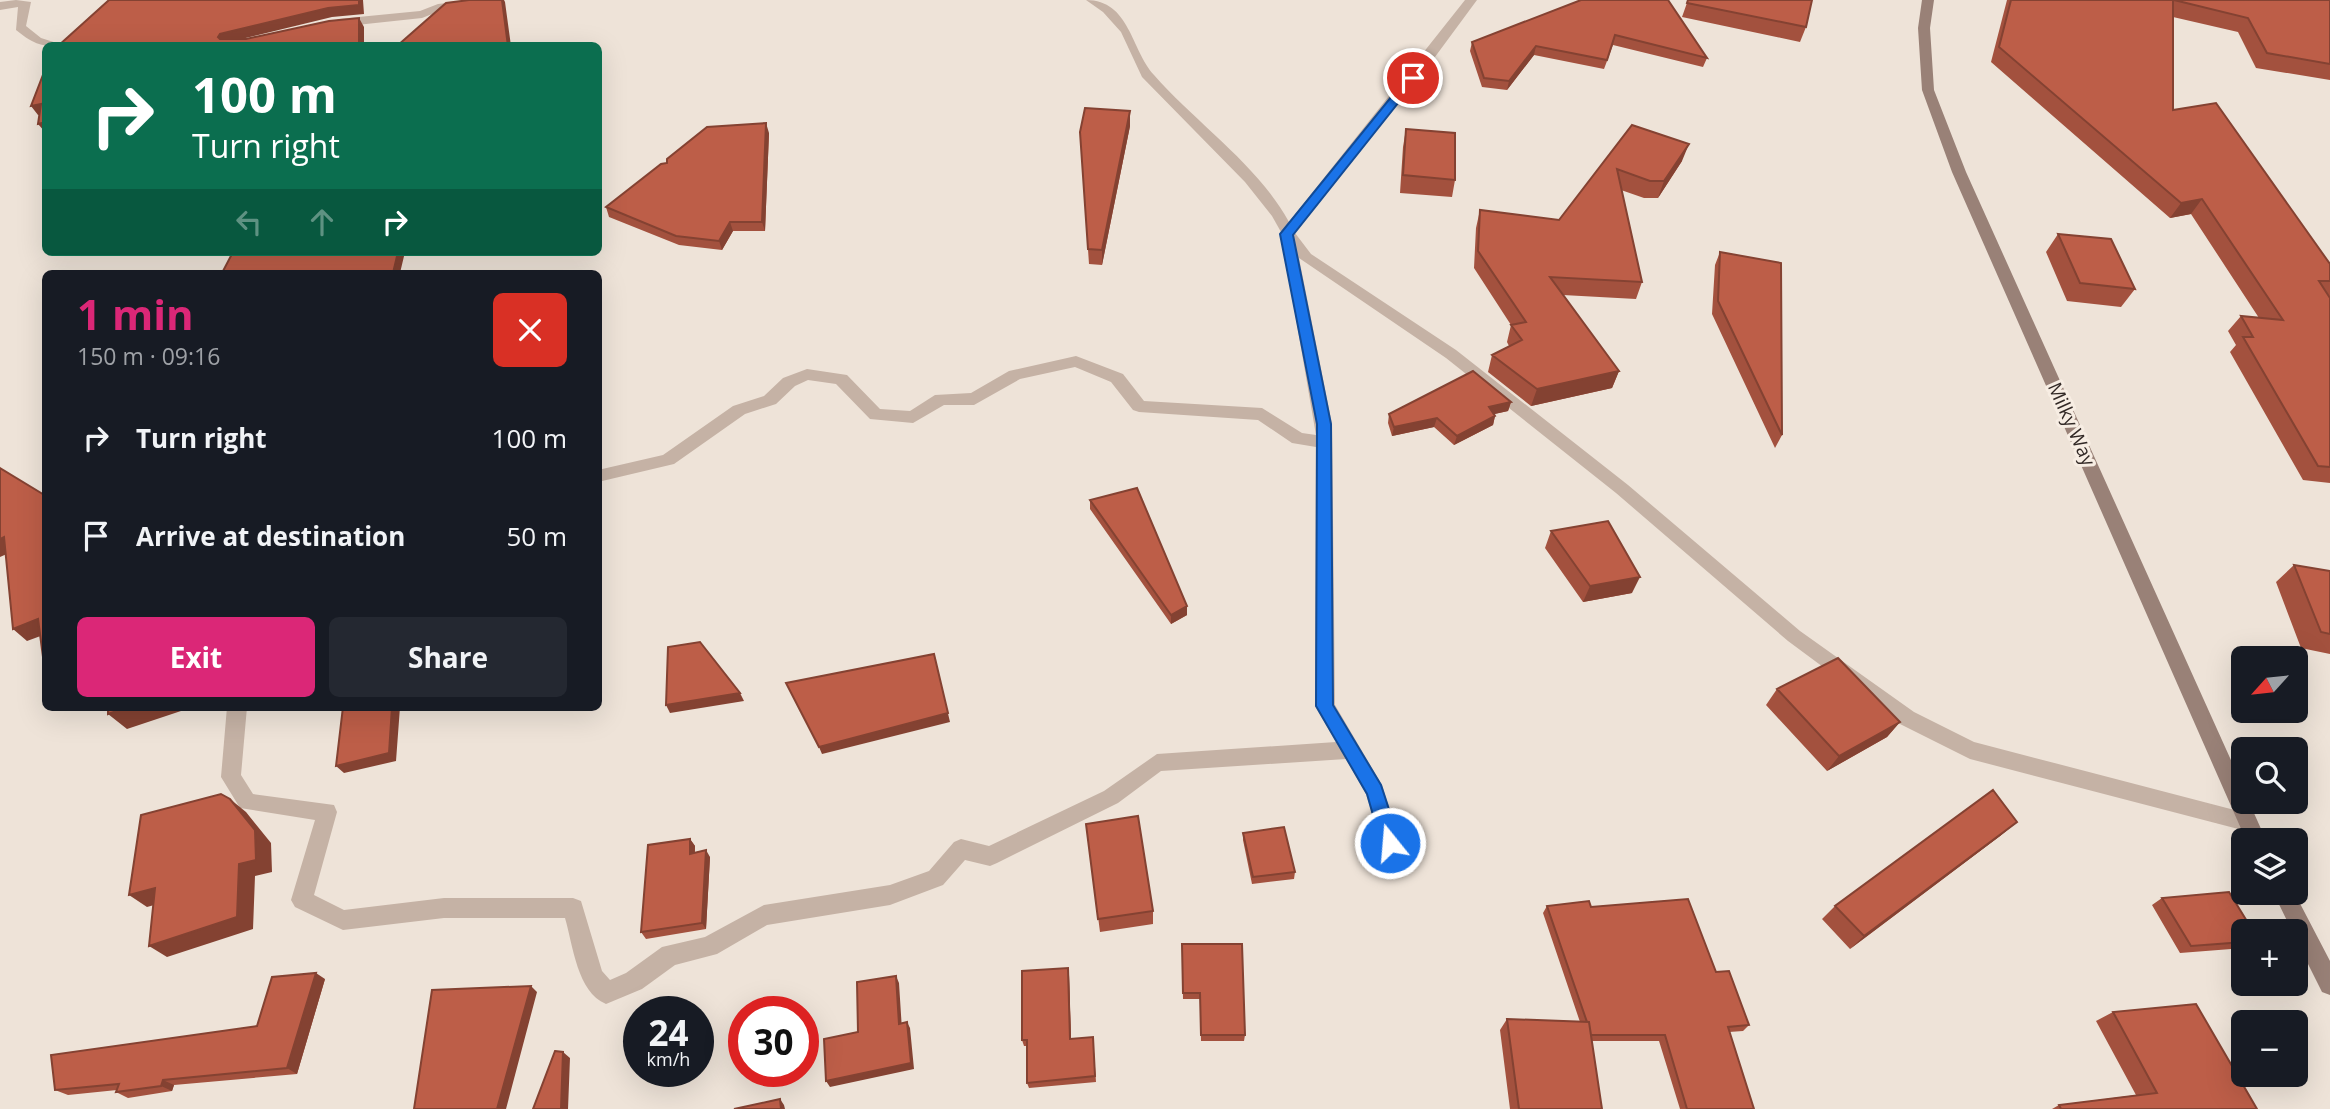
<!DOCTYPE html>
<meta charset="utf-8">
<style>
body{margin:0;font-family:"Open Sans",sans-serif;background:#242831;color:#f1f3f6;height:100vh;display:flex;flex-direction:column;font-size:26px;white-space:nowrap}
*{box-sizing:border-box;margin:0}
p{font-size:23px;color:#9ea1a6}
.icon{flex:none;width:38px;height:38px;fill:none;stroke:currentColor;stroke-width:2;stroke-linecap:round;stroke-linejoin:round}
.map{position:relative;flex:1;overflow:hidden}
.panel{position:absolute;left:42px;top:270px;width:560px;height:441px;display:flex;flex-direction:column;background:#171b24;border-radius:10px;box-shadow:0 7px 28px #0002}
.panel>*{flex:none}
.hud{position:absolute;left:42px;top:42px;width:560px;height:214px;border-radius:10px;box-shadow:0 7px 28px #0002;background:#0b6e4f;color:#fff;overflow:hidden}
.needle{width:46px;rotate:243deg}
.controls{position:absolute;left:2231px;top:646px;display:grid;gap:14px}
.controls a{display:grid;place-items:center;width:77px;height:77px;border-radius:10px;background:#171b24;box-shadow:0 7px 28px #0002;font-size:35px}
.speed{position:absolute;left:623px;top:996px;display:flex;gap:14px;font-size:35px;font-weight:700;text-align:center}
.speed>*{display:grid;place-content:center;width:91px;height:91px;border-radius:50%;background:#171b24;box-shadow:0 7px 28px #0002;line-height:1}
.speed small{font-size:18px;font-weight:400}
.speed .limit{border:10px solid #d22;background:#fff;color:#111}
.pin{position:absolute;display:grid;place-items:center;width:60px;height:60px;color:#fff;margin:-30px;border:4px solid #fff;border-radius:50%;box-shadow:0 2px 7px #0007}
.me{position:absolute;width:77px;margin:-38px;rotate:343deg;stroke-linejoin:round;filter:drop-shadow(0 0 5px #0008)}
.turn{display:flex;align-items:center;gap:24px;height:147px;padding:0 35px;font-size:32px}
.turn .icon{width:91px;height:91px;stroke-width:2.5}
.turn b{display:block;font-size:49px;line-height:60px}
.lanes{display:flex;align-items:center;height:66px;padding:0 35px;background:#0003;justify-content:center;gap:35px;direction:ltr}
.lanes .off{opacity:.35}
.round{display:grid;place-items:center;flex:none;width:74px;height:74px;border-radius:10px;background:#242831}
.head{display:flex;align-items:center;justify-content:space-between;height:119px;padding:0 35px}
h1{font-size:42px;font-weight:700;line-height:52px;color:#db2777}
.action{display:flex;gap:14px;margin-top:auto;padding:14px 35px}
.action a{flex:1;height:80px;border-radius:10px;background:#db2777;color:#fff;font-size:28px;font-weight:700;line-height:80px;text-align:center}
.action a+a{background:#242831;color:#f1f3f6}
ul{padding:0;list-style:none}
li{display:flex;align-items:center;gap:21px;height:98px;padding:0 35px}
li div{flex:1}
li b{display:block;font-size:26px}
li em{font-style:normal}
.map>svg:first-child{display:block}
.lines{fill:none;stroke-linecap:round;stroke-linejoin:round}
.street{fill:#c5b2a5;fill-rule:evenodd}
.secondary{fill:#998177;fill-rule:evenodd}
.wall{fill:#a3513e}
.shaded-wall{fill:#844232}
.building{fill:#bd5e48;stroke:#844232;stroke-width:2}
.route{fill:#1a73e8;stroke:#114b97;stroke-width:2}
.labels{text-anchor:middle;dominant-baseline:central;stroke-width:6;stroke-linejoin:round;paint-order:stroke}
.street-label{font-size:19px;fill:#322926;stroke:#f7ede3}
</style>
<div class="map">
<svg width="2330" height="1109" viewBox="0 0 2330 1109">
<rect width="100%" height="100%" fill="#eee3d8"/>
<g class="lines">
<path class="street" d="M16,0L31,2L26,26L41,38L66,46C41,46 36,46 16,30L18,7L0,10V2Z
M472,0H504L498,3L440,11L422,18L338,27L332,23L338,19L420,11L438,4Z
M1086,0C1130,0 1131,50 1154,75C1197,124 1257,164 1289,222L1465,0H1477L1432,61L1295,233L1311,254L1456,350L1628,485L1800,631L1914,712L1974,742L2246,813L2253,815L2256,822L2253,829L2246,831L1970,759L1900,724L1788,641L1616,493L1446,358L1299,258L1332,424L1335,705L1382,785L1400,843L1397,850L1390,853L1383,850L1366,794L1346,759L1161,771L1118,803L997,863L990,866L965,860L943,885L890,905L767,925L717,954L675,965L642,989L606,1004C577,992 573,945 565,918H444L343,930L295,907L291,900L315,820L240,808L221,777L227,707H247L241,775L253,794L334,805L337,812L314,895L344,910L444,898H573L581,901L602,971L610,980L626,973L662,947L705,937L764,905L890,885L929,871L954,842L961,839L989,846L1104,791L1157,754L1336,742L1315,706L1316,447L1292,443L1258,420L1139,412L1133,410L1111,382L1075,367L1020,379L974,405H944L913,423L870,419L836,384L808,380L795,386L776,404L745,414L674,464L598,482V470L663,455L733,406L764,396L783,378L807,369L847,375L880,409L910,411L935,395L971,393L1009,371L1076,356L1123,374L1144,401L1262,408L1302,433L1316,435L1281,232L1272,216L1245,182L1142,77L1121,32L1103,12Z"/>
<path class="secondary" d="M1922,0H1934L1930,28L1934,90L1966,172L2244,789V802H2249L2266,840H2246L1952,172L1922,90L1918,28Z
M2273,892H2294L2330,961V995L2322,992L2296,940V931H2292Z"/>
</g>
<path class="wall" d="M1581,0L1707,58L1703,67L1613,45L1604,69L1534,55L1507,90L1482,87L1470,51L1472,42Z
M1688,0L1806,27L1800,42L1682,17Z
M2007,0H2330V80L2256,68L2238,32L2173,17V110L2330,264V483L2303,480L2230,352L2236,345L2228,331L2241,316L2259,318L2191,214L2170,218L1991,62Z
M1632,125L1682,161L1658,198H1644L1621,190L1642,282L1636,299L1563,295L1619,371L1612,388L1531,406L1488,372L1492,355L1509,346L1507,342L1511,325L1474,268L1476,228L1480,210L1559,220Z
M1130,126L1102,265L1089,264L1080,132Z
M1406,129L1455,180L1452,197L1400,193L1403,147Z
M769,133L765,231H733L722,250L679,245L609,217L606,207L667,163Z
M2058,234L2135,289L2121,307L2067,301L2046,252Z
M1720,252L1782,435L1775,448L1712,314L1715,265Z
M1511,402L1508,411L1494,414L1495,416L1493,425L1454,445L1434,427L1392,436L1388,423L1389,414Z
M1090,500L1187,606V615L1171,624L1090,509Z
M1551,531L1632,593L1583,602L1545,548Z
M2294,565L2330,571V654L2301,648L2276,582Z
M1777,689L1900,722L1887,737L1827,771L1766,705Z
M2017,822L2000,836L1850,949L1822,919L1835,906Z
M1086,824L1153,911V924L1100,932Z
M1243,833L1295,872L1294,879L1252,884L1243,840Z
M690,839L695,846V853L710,857L706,929L646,939L641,932Z
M2162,898L2244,931V948L2180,953L2152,905Z
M1547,906L1591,907L1716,972L1749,1025L1743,1031L1729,1032L1754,1109H1680L1659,1041H1592L1602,1109H1510L1500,1030L1507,1019L1580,1022L1543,913Z
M1182,944L1245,1035L1244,1041H1201L1200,999H1183Z
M1069,975L1071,1039L1093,1037L1096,1082L1029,1088L1027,1083V1046H1024L1022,1040Z
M325,979L297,1074L174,1085L172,1091L128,1098L116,1092L117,1090L68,1095L55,1090L257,1026Z
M2113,1012L2257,1109H2052L2059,1105L2136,1095L2096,1021Z"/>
<path class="shaded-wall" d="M359,0H363L364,14L332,17L225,43L218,37L220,34Z
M502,0H504L505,2L511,46H508Z
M359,18L364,27V46H359Z
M1536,46L1534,55L1507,90L1509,81Z
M41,104L46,114L38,115L31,106Z
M1130,111V126L1102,265V250Z
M46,122V133L38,124Z
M766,123L769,133L765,231L762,222Z
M1689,144L1682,161L1658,198L1664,181Z
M2202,199L2191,214L2170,218L2181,203Z
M730,222L733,231L722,250L719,241Z
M398,252H405L400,273H393Z
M1619,371L1612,388L1531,406L1537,389Z
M1511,402L1508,411L1486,416L1489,407Z
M1495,416L1493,425L1454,445L1457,436Z
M1437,418L1434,427L1392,436L1394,427Z
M4,537L18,549L0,557V539Z
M1640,577L1632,593L1583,602L1590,586Z
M1187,606V615L1171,624V615Z
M38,619L46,634L27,641L13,629Z
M934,654L950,722L822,754L819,747Z
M740,693L744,701L670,713L666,705Z
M128,707H193L127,729L108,714Z
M392,707H400L396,761L344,773L336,766Z
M1900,722L1887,737L1827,771L1839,756Z
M230,799L246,812L271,843L272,872L255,876L253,929L167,957L149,946Z
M2017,822L2000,836L1850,949L1864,936Z
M690,839L695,846L694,862L690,854Z
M706,850L710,857L706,929L702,923Z
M155,888L172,900L147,907L129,895Z
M1068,968L1069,975L1071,1045L1070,1039Z
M316,973L325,979L297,1074L287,1068Z
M896,976L899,983L902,1030L899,1024Z
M531,986L537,992L506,1109H497Z
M907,1022L910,1028L914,1069L830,1087L826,1081Z
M563,1052L570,1058L568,1109H561Z
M163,1080L174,1085L172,1091L161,1086Z
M780,1099L784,1105L785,1109H781Z"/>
<path class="building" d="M109,0H359V5L328,8L220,34L218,37L220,39H246L329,21L359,18V46H58Z
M469,0H502L508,46H397L446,3Z
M1581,0H1668L1707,58L1615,35L1607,60L1536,46L1509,81L1484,78L1472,42Z
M1688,0H1812L1806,27L1687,3Z
M2011,0H2173V110L2216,103L2330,264V281H2319L2330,298V467L2318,466L2243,337H2253L2241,316L2283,320L2202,199L2181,203L1999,47Z
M2174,0H2330V64L2267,53L2248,18Z
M46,67V122L38,124L41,104L31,106Z
M1085,108L1130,111L1102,250L1088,249L1080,132Z
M766,123L762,222H730L719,241L676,236L606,207L661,164L667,163V159L707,127Z
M1632,125L1689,144L1664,181H1650L1617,169L1642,282L1550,277L1619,371L1537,389L1492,355L1522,340L1511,325L1526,322L1478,251L1480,210L1559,220Z
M1406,129L1455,133V180L1403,175Z
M2058,234L2111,239L2135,289L2080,283Z
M233,252H398L393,273H222Z
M1720,252L1781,263L1782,435L1718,301Z
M1473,371L1511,402L1489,407L1495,416L1457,436L1437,418L1394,427L1389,414Z
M0,468L46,496L45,672L38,619L13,629L4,537L0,539Z
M1137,488L1187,606L1171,615L1090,500Z
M1608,521L1640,577L1590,586L1551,531Z
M2294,565L2330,571V634L2321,632Z
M700,642L740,693L666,705L668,647Z
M934,654L948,713L819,747L786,683Z
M1838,658L1900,722L1839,756L1777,689Z
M108,707H128L108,714Z
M343,707H392L389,753L336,766Z
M1993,790L2017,822L1864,936L1835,906Z
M221,794L230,799L255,830L256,860L239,864L237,917L149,946L155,888L129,895L141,815Z
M1138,816L1153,911L1098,919L1086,824Z
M1284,827L1295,872L1253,877L1243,833Z
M690,839V854L706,850L702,923L641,932L648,845Z
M2229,892L2253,931H2244V942L2191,946L2162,898Z
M1688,899L1716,972L1729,971L1749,1025L1728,1027L1754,1109H1687L1665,1035H1591L1589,1022H1587L1547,906L1589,901L1591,907Z
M1182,944H1242L1245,1035H1201L1200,993H1183Z
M1068,968L1070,1039L1093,1037L1095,1076L1027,1083V1040H1022V971Z
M316,973L287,1068L163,1080L161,1086L116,1092L119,1084L55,1090L51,1055L257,1026L272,977Z
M896,976L899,1024L907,1022L911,1063L826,1081L824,1039L858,1032L857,982Z
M531,986L497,1109H414L432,990Z
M2196,1004L2257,1109H2061L2059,1105L2157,1093L2113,1012Z
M1507,1019L1589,1022L1602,1109H1519Z
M555,1051L563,1052L561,1109H533Z
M780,1099L781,1109H734Z"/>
<path class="route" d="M1409,75L1418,78L1293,235L1331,424L1333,705L1381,785L1400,843L1397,849L1390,851L1384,849L1381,843L1367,794L1316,706L1317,424L1280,234Z"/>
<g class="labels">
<g class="street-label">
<text transform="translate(2072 424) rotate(66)">Milky Way</text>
</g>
</g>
</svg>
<div class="controls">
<a><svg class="needle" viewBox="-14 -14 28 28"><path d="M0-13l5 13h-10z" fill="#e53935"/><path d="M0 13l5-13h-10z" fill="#9ea1a6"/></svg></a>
<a><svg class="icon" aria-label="search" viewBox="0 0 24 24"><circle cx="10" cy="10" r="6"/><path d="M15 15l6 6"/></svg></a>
<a><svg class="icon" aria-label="layers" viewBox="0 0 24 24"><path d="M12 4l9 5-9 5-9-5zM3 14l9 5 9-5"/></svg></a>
<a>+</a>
<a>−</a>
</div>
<div class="speed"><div>24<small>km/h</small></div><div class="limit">30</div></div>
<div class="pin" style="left:1413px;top:78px;background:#d93025"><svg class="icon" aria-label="arrive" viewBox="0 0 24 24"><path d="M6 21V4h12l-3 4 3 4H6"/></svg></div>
<svg class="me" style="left:1390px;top:843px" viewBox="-20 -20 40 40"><circle r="17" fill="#1a73e8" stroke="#fff" stroke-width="3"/><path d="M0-11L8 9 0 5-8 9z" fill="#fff"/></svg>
<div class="hud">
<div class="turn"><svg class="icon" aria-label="right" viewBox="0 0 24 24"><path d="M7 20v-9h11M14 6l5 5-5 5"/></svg><div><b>100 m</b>Turn right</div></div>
<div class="lanes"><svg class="icon off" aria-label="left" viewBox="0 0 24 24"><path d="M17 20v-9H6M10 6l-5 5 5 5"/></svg><svg class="icon off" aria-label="ahead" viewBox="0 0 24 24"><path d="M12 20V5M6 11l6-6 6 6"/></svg><svg class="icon" aria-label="right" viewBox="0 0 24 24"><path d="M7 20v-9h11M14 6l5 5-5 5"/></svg></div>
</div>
<section class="panel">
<div class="head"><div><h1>1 min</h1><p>150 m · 09:16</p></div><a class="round" style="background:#d93025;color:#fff"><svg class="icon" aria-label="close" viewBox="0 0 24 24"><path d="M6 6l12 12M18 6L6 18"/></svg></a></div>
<ul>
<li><svg class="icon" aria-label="right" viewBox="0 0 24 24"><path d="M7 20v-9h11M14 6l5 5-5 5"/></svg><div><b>Turn right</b></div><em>100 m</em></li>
<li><svg class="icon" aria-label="arrive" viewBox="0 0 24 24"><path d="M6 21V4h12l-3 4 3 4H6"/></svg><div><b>Arrive at destination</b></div><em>50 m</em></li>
</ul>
<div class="action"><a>Exit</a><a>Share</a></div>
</section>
</div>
